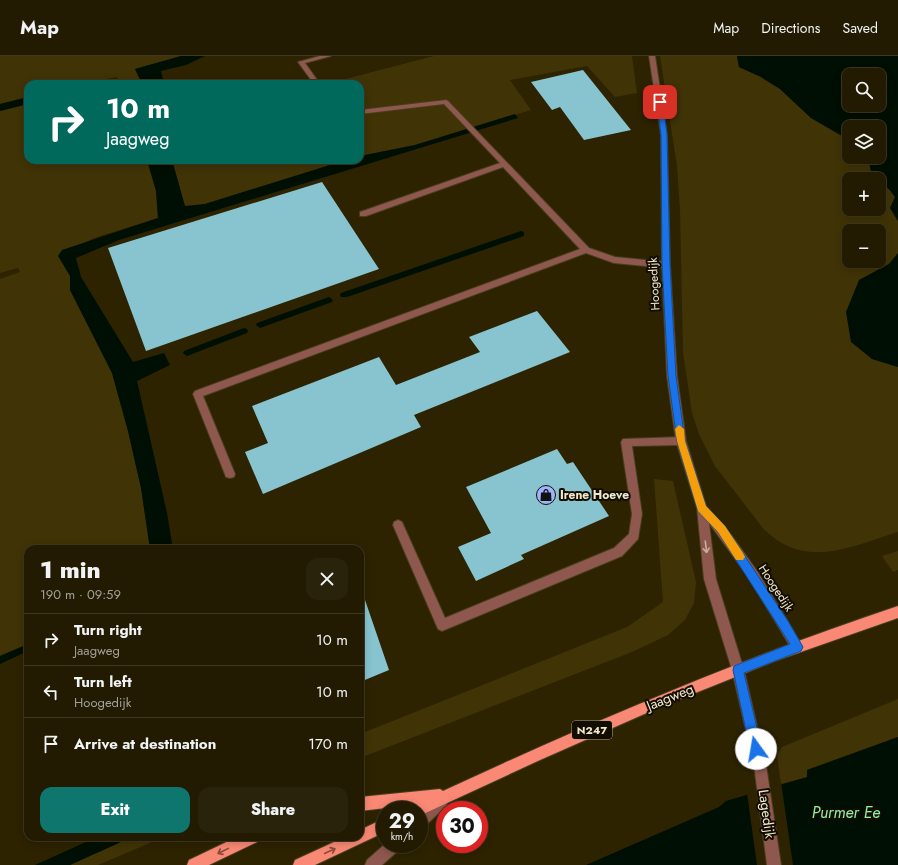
<!DOCTYPE html>
<meta charset="utf-8">
<style>
body{margin:0;font-family:Jost,sans-serif;background:#2a230b;color:#f1f3f6;height:100vh;display:flex;flex-direction:column;font-size:15px;white-space:nowrap}
*{box-sizing:border-box;margin:0}
p{font-size:13px;color:#a2a199}
.icon{flex:none;width:22px;height:22px;fill:none;stroke:currentColor;stroke-width:2;stroke-linecap:round;stroke-linejoin:round}
.map{position:relative;flex:1;overflow:hidden}
.side{position:absolute;left:24px;top:489px;width:340px;height:296px;display:flex;flex-direction:column;background:#221a01;border-radius:12px;box-shadow:0 2px 10px #0003,0 0 0 1px #3f3823}
.side>*{flex:none}
.guide{position:absolute;left:24px;top:24px;width:340px;height:84px;border-radius:12px;box-shadow:0 2px 10px #0003,0 0 0 1px #3f3823;background:#00695c;color:#fff;overflow:hidden}
.fabs{position:absolute;left:842px;top:12px;display:grid;gap:8px}
.fabs a{display:grid;place-items:center;width:44px;height:44px;border-radius:8px;background:#221a01;box-shadow:0 2px 10px #0003,0 0 0 1px #3f3823;font-size:20px}
.speed{position:absolute;left:376px;top:745px;display:flex;gap:8px;font-size:20px;font-weight:700;text-align:center}
.speed>*{display:grid;place-content:center;width:52px;height:52px;border-radius:50%;background:#221a01;box-shadow:0 2px 10px #0003,0 0 0 1px #3f3823;line-height:1}
.speed small{font-size:10px;font-weight:400}
.speed .limit{border:6px solid #d22;background:#fff;color:#111}
.pin{position:absolute;display:grid;place-items:center;width:34px;height:34px;color:#fff;margin:-17px;border-radius:8px;box-shadow:0 2px 6px #0006}
.me{position:absolute;width:44px;margin:-22px;rotate:347deg;stroke-linejoin:round;filter:drop-shadow(0 0 3px #0008)}
.turn{display:flex;align-items:center;gap:14px;height:84px;padding:0 16px;font-size:18px}
.turn .icon{width:52px;height:52px;stroke-width:2.5}
.turn b{display:block;font-size:28px;line-height:34px}
.round{display:grid;place-items:center;flex:none;width:42px;height:42px;border-radius:12px;background:#2a230b}
.headline{display:flex;align-items:center;justify-content:space-between;height:68px;padding:0 16px}
h1{font-size:24px;font-weight:800;line-height:30px}
.primary-button{display:flex;gap:8px;margin-top:auto;padding:8px 16px}
.primary-button a{flex:1;height:46px;border-radius:12px;background:#0f766e;color:#fff;font-size:16px;font-weight:800;line-height:46px;text-align:center}
.primary-button a+a{background:#2a230b;color:#f1f3f6}
ul{padding:0;list-style:none}
li{display:flex;align-items:center;gap:12px;height:52px;padding:0 16px;border-top:1px solid #3f3823}
li div{flex:1}
li b{display:block;font-size:15px}
li em{font-style:normal}
header{display:flex;align-items:center;gap:24px;box-sizing:border-box;height:56px;padding:0 20px;background:#221a01;border-bottom:1px solid #3f3823}
header strong{font-size:19px}
nav{display:flex;gap:22px;margin-inline-start:auto;font-size:14px}
.map>svg:first-child{display:block}
.green{fill:#403306;fill-rule:evenodd}
.water{fill:#000f03;fill-rule:evenodd}
.pier{fill:#2d2301}
.lines{fill:none;stroke-linecap:round;stroke-linejoin:round}
.stream{fill:#000f03;fill-rule:evenodd}
.building{fill:#87c4d0}
.service-casing{stroke:#483e1e;stroke-width:2}
.minor-casing{stroke:#483e1e;stroke-width:2}
.tertiary-casing{stroke:#483e1e;stroke-width:2}
.primary-casing{stroke:#483e1e;stroke-width:2}
.service{fill:#8e584e;fill-rule:evenodd}
.minor{fill:#8e584e;fill-rule:evenodd}
.tertiary{fill:#8e584e;fill-rule:evenodd}
.primary{fill:#f98874;fill-rule:evenodd}
.oneway{stroke:#c8ae9b}
.oneway2{stroke:#864a3a}
.route{fill:#1a73e8;stroke:#114b97}
.slow{fill:#f59e0b}
.labels{text-anchor:middle;dominant-baseline:central;stroke-width:4;stroke-linejoin:round;paint-order:stroke}
.shield{fill:#130d00;stroke:#ada691;stroke-width:1}
.shield-label{font-size:11px;font-weight:bold;fill:#efe7cf}
.street-label{font-size:12px;fill:#efe7cf;stroke:#130d00}
.poi-label{font-size:12px;font-weight:bold;fill:#efe7cf;stroke:#130d00;text-anchor:start}
.near-street-label{font-size:14px;fill:#efe7cf;stroke:#130d00}
.near-water-label{font-size:16px;font-style:italic;fill:#8ff0a8;stroke:#130d00}
</style>
<header>
<strong>Map</strong>
<nav><a>Map</a><a>Directions</a><a>Saved</a></nav>
</header>
<div class="map">
<svg width="898" height="809" viewBox="0 0 898 809">
<rect width="100%" height="100%" fill="#2d2301"/>
<path class="green" d="M0,0H181L135,13L142,28H103L119,24L116,21L84,28H28V41L0,48Z
M434,0H632L637,37L615,41L587,10L510,24L531,54L415,89L360,100V28H326Z
M660,0H737L739,11L761,21L780,33L811,62L849,84V101H869L871,118L878,123H849V153H879V124L889,132L895,141L890,152L898,165V197L889,208L859,224L872,303L898,311V476C850,491 803,515 762,471L715,410L699,378L692,357L683,296L680,153L677,110ZM849,175H879V205H849Z
M28,48V104H147L156,134L158,162L94,182L59,200L70,220V234L112,317L128,375L141,432L150,493H28V588L0,600V223L20,216L18,212L0,217V55Z
M172,104H346L205,148L185,151Z
M654,423L673,425L696,526L694,547L685,564L668,579L632,596L360,702V678L627,571L663,546Z
M898,495V514L893,516L882,500Z
M898,643V681L807,714L808,721L781,728L777,699L782,691Z
M132,781H164L98,809H70Z"/>
<path class="water" d="M181,0H205L186,9L161,15L164,28H142L135,13Z
M737,0H898V165L890,152L895,141C883,122 869,126 869,101H879V71H849V84L811,62L780,33L761,21L739,11ZM849,19H879V49H849Z
M28,41V48L0,55V48Z
M515,58L518,62L119,184L76,202L81,221L133,306L164,297L170,309L137,325L167,457L173,493H150L141,432L128,375L112,317L70,234V220L58,200L62,194L158,162L156,135L147,104H172L185,150L205,148L346,104H360V100L415,89Z
M898,197V311L872,303L851,286L846,256L859,224L889,208Z
M28,588V595L0,608V600Z
M898,681V809H586L719,751L726,745L807,721V714Z
M97,781H132L70,809H35Z"/>
<path class="pier" d="M781,726L793,809H757L747,737Z"/>
<g class="lines">
<path class="stream" d="M521,175L524,176V180L347,241H341L340,239L341,237Z
M329,241L333,244L332,246L260,272L256,269L257,267Z
M244,272L247,273L248,275L247,277L187,300L183,297L184,295Z"/>
</g>
<path class="building" d="M583,14L631,74L584,84L560,51L552,54L531,26Z
M322,126L379,213L146,295L108,192Z
M537,255L570,296L414,359L421,371L263,438L245,396L268,387L252,350L379,301L396,329L480,296L469,281Z
M557,393L567,408L573,406L609,460L521,499L524,503L476,525L458,491L491,477L466,431Z
M364,541L389,614L360,626V542Z"/>
<g class="lines">
<defs>
<path id="service" d="M320,0H331L305,7L320,28H314L298,6Z
M446,44L448,45L589,192L615,201L666,206L670,209L666,212L614,207L586,197L203,340L235,418L234,421L230,422L226,421L193,338L195,335L580,193L503,111L366,160H360V156L500,107L444,48L360,58V54Z
M681,381L684,382L686,385L684,388L681,389L632,390L642,458L638,483L622,500L442,575L438,573L393,469L394,466L398,464L402,466L445,562L614,492L629,478L632,458L621,386L623,383Z
M441,738L446,740L448,745L446,750L424,771L419,773V757L436,740Z
M385,788H402L400,793L382,809H365L367,804Z"/>
<path id="minor" d="M738,608L742,610L744,614L766,709L781,809H767L754,709L732,614L734,610Z"/>
<path id="tertiary" d="M649,0H655L667,79L670,209L677,320L686,385L706,450L732,480L757,515L803,591L801,595L797,597L793,595L749,522L709,467L716,523L744,614L742,618L738,620L734,618L732,614L704,523L697,452L676,385L667,320L662,209L661,79Z"/>
<path id="primary" d="M898,550V562L775,605L658,652L540,704L419,760V754H410L412,749L360,755V741L440,733L443,735C592,666 742,602 898,550Z
M385,762V776L315,809H293L295,804L345,781H360V774Z
M237,781H259L257,786L209,809H187L189,804Z"/>
</defs>
<use href="#service" class="service-casing"/>
<use href="#minor" class="minor-casing"/>
<use href="#tertiary" class="tertiary-casing"/>
<use href="#primary" class="primary-casing"/>
<use href="#service" class="service"/>
<use href="#minor" class="minor"/>
<use href="#tertiary" class="tertiary"/>
<use href="#primary" class="primary"/>
</g>
<defs><path id="oneway-shaft" d="M-6 0H5M1.5-3L5.5 0L1.5 3" fill="none" stroke-width="1.6" stroke-linecap="round" stroke-linejoin="round"/></defs>
<use class="oneway" href="#oneway-shaft" transform="translate(706 491) rotate(83)"/>
<g class="oneway2">
<use href="#oneway-shaft" transform="translate(223 795) rotate(154)"/>
<use href="#oneway-shaft" transform="translate(330 795) rotate(-25)"/>
</g>
<path class="route" d="M660,44L663,46L667,79L670,209L676,320L685,385L706,450L725,470L788,565L803,591L801,595L744,617L762,693L760,697L756,699L752,697L750,693L733,614L734,610L790,588L718,476L698,455L677,385L668,320L662,209L661,79L657,46Z"/>
<path class="slow" d="M679,369L684,373L685,385L706,450L725,470L743,497L745,501L743,504H736L718,476L698,455L677,385L675,373Z"/>
<defs>
<symbol id="shop-disc" viewBox="-11 -11 22 22"><circle r="9.5" fill="#9eb4fd" stroke="#130d00"/><path d="M-5-2.5h2.3a2.7 3.5 0 0 1 5.4 0H5L5.5 6h-11ZM-1.5-2.5h3a1.5 2.3 0 0 0-3 0Z" fill="#111"/></symbol>
</defs>
<g fill-rule="evenodd">
<use href="#shop-disc" x="535" y="428" width="22" height="22"/>
</g>
<g class="labels">
<rect class="shield" x="572" y="665" width="40" height="18" rx="3"/>
<g class="shield-label">
<text x="592" y="674">N247</text>
</g>
<g class="street-label">
<text transform="translate(654 228) rotate(-93)">Hoogedijk</text>
<text transform="translate(776 532) rotate(57)">Hoogedijk</text>
</g>
<g class="poi-label">
<text x="560" y="439">Irene Hoeve</text>
</g>
<g class="near-street-label">
<text transform="translate(670 641) rotate(-22)">Jaagweg</text>
<text transform="translate(767 758) rotate(82)">Lagedijk</text>
</g>
<g class="near-water-label">
<text x="846" y="756">Purmer Ee</text>
</g>
</g>
</svg>
<div class="fabs">
<a><svg class="icon" aria-label="search" viewBox="0 0 24 24"><circle cx="10" cy="10" r="6"/><path d="M15 15l6 6"/></svg></a>
<a><svg class="icon" aria-label="layers" viewBox="0 0 24 24"><path d="M12 4l9 5-9 5-9-5zM3 14l9 5 9-5"/></svg></a>
<a>+</a>
<a>−</a>
</div>
<div class="speed"><div>29<small>km/h</small></div><div class="limit">30</div></div>
<div class="pin" style="left:660px;top:46px;background:#d93025"><svg class="icon" aria-label="arrive" viewBox="0 0 24 24"><path d="M6 21V4h12l-3 4 3 4H6"/></svg></div>
<svg class="me" style="left:756px;top:693px" viewBox="-20 -20 40 40"><circle r="19" fill="#fff"/><path d="M0-13L10 11 0 6-10 11z" fill="#1a73e8"/></svg>
<div class="guide">
<div class="turn"><svg class="icon" aria-label="right" viewBox="0 0 24 24"><path d="M7 20v-9h11M14 6l5 5-5 5"/></svg><div><b>10 m</b>Jaagweg</div></div>
</div>
<section class="side">
<div class="headline"><div><h1>1 min</h1><p>190 m · 09:59</p></div><a class="round"><svg class="icon" aria-label="close" viewBox="0 0 24 24"><path d="M6 6l12 12M18 6L6 18"/></svg></a></div>
<ul>
<li><svg class="icon" aria-label="right" viewBox="0 0 24 24"><path d="M7 20v-9h11M14 6l5 5-5 5"/></svg><div><b>Turn right</b><p>Jaagweg</p></div><em>10 m</em></li>
<li><svg class="icon" aria-label="left" viewBox="0 0 24 24"><path d="M17 20v-9H6M10 6l-5 5 5 5"/></svg><div><b>Turn left</b><p>Hoogedijk</p></div><em>10 m</em></li>
<li><svg class="icon" aria-label="arrive" viewBox="0 0 24 24"><path d="M6 21V4h12l-3 4 3 4H6"/></svg><div><b>Arrive at destination</b></div><em>170 m</em></li>
</ul>
<div class="primary-button"><a>Exit</a><a>Share</a></div>
</section>
</div>
